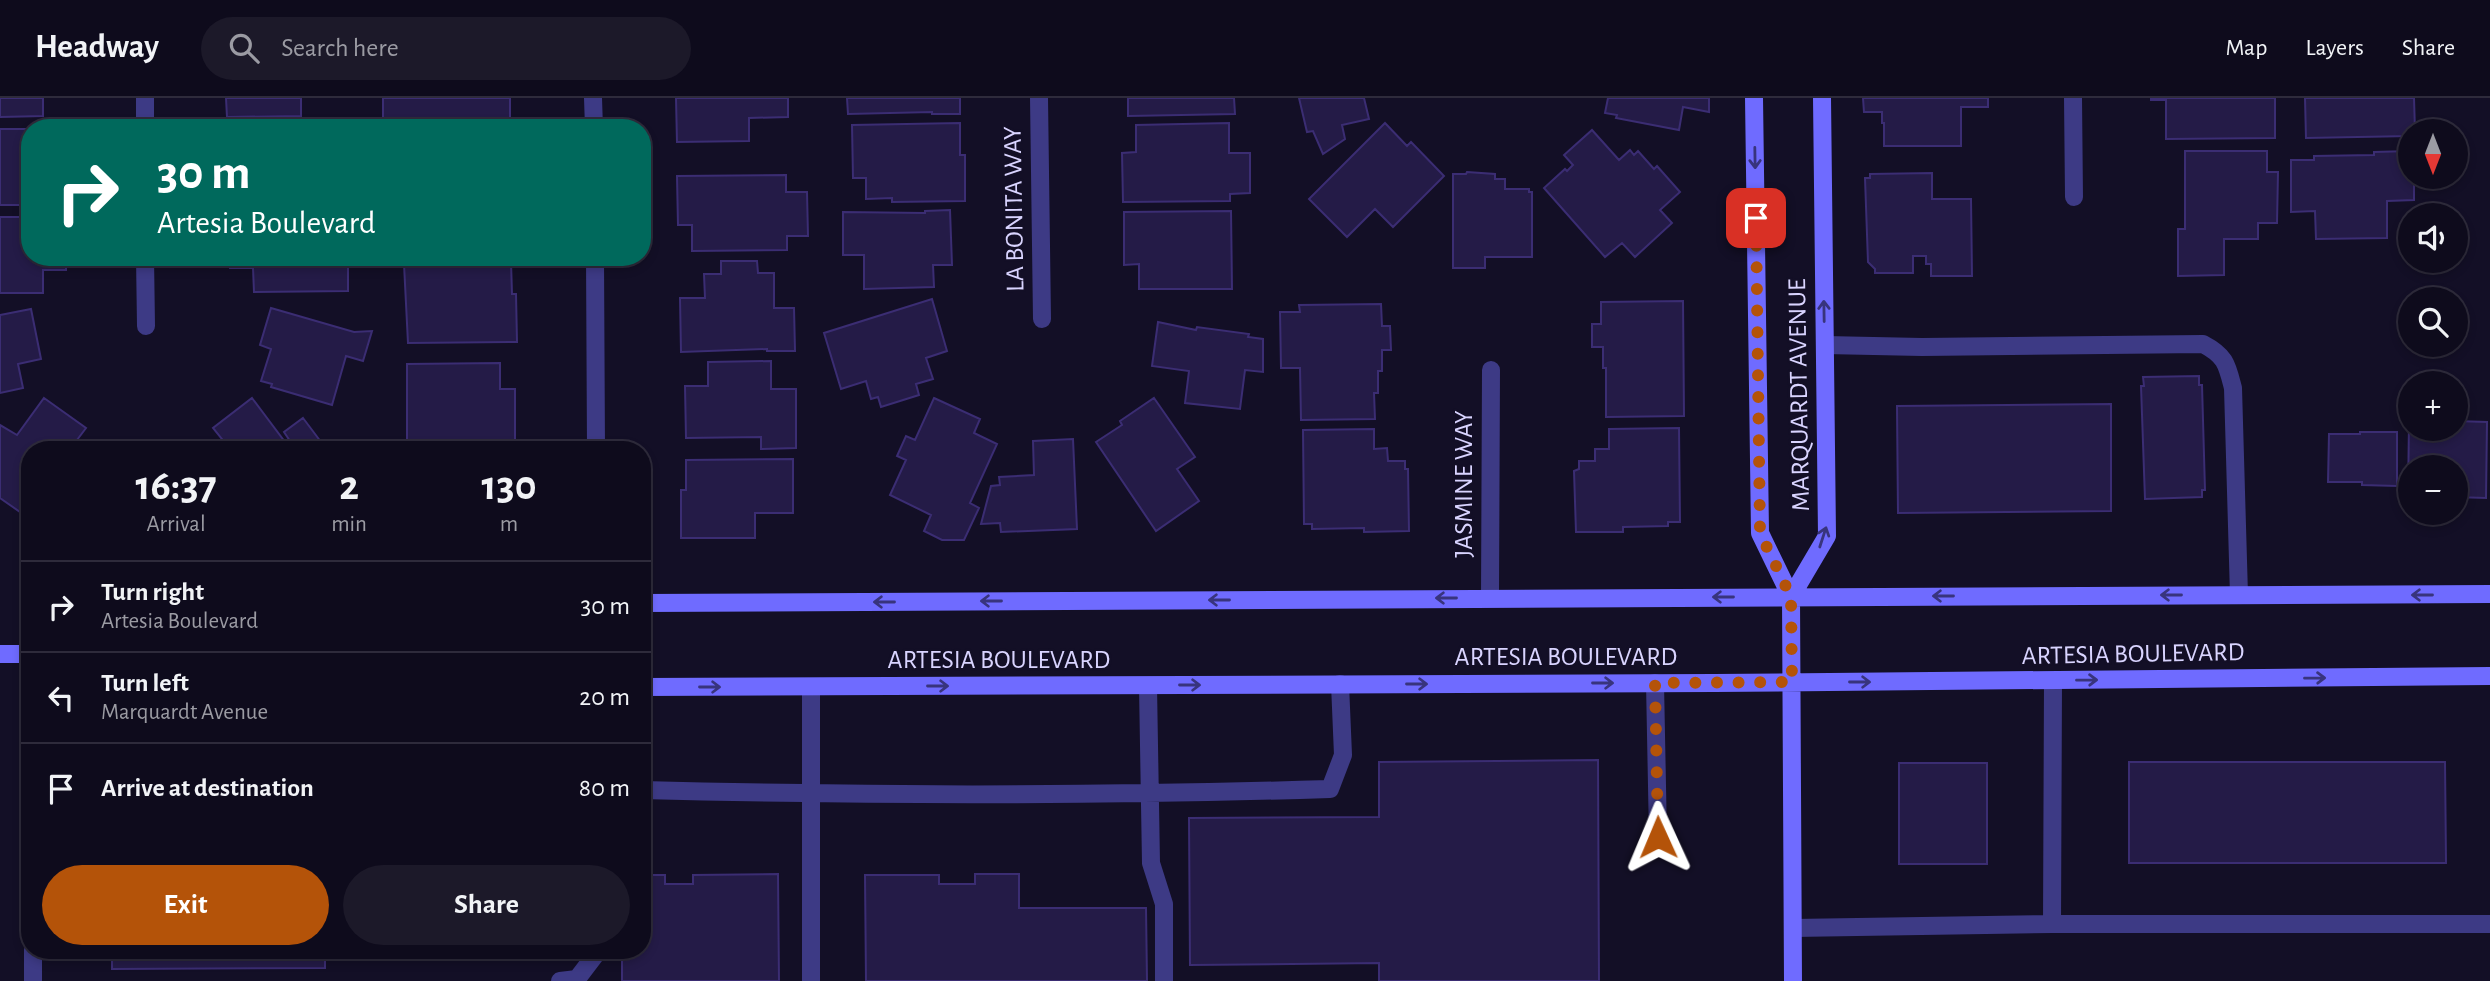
<!DOCTYPE html>
<meta charset="utf-8">
<style>
body{margin:0;font-family:"Alegreya Sans",sans-serif;background:#1c1929;color:#f1f3f6;height:100vh;display:flex;flex-direction:column;font-size:26px;white-space:nowrap}
*{box-sizing:border-box;margin:0}
p{font-size:23px;color:#9b9ba3}
.icon{flex:none;width:38px;height:38px;fill:none;stroke:currentColor;stroke-width:2;stroke-linecap:round;stroke-linejoin:round}
.map{position:relative;flex:1;overflow:hidden}
.sheet{position:absolute;left:21px;top:343px;width:630px;height:518px;display:flex;flex-direction:column;background:#0e0b1c;border-radius:28px;box-shadow:0 4px 10px #0003,0 0 0 2px #2e2b3b}
.sheet>*{flex:none}
.hud{position:absolute;left:21px;top:21px;width:630px;height:147px;border-radius:28px;box-shadow:0 4px 10px #0003,0 0 0 2px #2e2b3b;background:#00695c;color:#fff;overflow:hidden}
.needle{width:46px;rotate:180deg}
.buttons{position:absolute;left:2398px;top:21px;display:grid;gap:14px}
.buttons a{display:grid;place-items:center;width:70px;height:70px;border-radius:50%;background:#0e0b1c;box-shadow:0 4px 10px #0003,0 0 0 2px #2e2b3b;font-size:35px}
.pin{position:absolute;display:grid;place-items:center;width:60px;height:60px;color:#fff;margin:-30px;border-radius:14px;box-shadow:0 4px 10px #0006}
.me{position:absolute;width:77px;margin:-38px;rotate:359deg;stroke-linejoin:round;filter:drop-shadow(0 0 5px #0008)}
.turn{display:flex;align-items:center;gap:24px;height:147px;padding:0 21px;font-size:32px}
.turn .icon{width:91px;height:91px;stroke-width:2.5}
.turn b{display:block;font-size:49px;line-height:60px}
.eta{display:flex;justify-content:space-evenly;align-items:center;height:119px;text-align:center}
.eta b{font-size:42px;font-weight:700;line-height:49px}
.button{display:flex;gap:14px;margin-top:auto;padding:14px 21px}
.button a{flex:1;height:80px;border-radius:42px;background:#b45309;color:#fff;font-size:28px;font-weight:700;line-height:80px;text-align:center}
.button a+a{background:#1c1929;color:#f1f3f6}
ul{padding:0;list-style:none}
li{display:flex;align-items:center;gap:21px;height:91px;padding:0 21px;border-top:2px solid #2e2b3b}
li div{flex:1}
li b{display:block;font-size:26px}
li em{font-style:normal}
header{display:flex;align-items:center;gap:42px;box-sizing:border-box;height:98px;padding:0 35px;background:#0e0b1c;border-bottom:2px solid #2e2b3b}
header strong{font-size:33px}
nav{display:flex;gap:38px;margin-inline-start:auto;font-size:24px}
.search{width:490px;height:63px;background:#1c1929;display:flex;align-items:center;gap:18px;box-sizing:border-box;padding:0 24px;border-radius:38px;color:#9b9ba3;font-size:26px}
.map>svg:first-child{display:block}
.building{fill:#241b47;stroke:#3b2d73;stroke-width:2}
.lines{fill:none;stroke-linecap:round;stroke-linejoin:round}
.service{stroke:#3d3a85;stroke-width:18}
.minor{stroke:#3d3a85;stroke-width:18}
.secondary{stroke:#6f6bff;stroke-width:18}
.oneway{stroke:#38347d}
.route{stroke:#b45309;stroke-width:12;stroke-dasharray:0 21.6}
.labels{text-anchor:middle;dominant-baseline:central;stroke-width:5;stroke-linejoin:round;paint-order:stroke}
.street-label{font-size:26px;fill:#d9d4ff;stroke:#130f26}
</style>
<header>
<strong>Headway</strong>
<div class="search"><svg class="icon" aria-label="search" viewBox="0 0 24 24"><circle cx="10" cy="10" r="6"/><path d="M15 15l6 6"/></svg>Search here</div>
<nav><a>Map</a><a>Layers</a><a>Share</a></nav>
</header>
<div class="map">
<svg width="2490" height="883" viewBox="0 0 2490 883">
<rect width="100%" height="100%" fill="#130f26"/>
<path class="building" d="M0,0H43V18L0,19Z
M226,0H301V18L227,19Z
M383,0H510V21H487V30L383,29Z
M676,0H788V19L749,20V43L677,44Z
M847,0H960V16H932V14L848,16Z
M1128,0H1234L1235,16L1128,18Z
M1299,0H1364L1369,21L1342,27L1345,41L1323,56L1313,33L1307,34Z
M1608,0H1709V14L1683,9L1679,32L1616,20L1617,17L1605,15Z
M1863,0H1988V9H1961V48H1884V25H1882V14H1864Z
M2151,0H2275V40L2166,41V2H2151Z
M2305,0H2414L2415,33H2410V38L2306,40Z
M960,25V57H965V103L892,104V100L866,101V80H853L852,27Z
M1229,25V55H1250V95L1230,96V103L1123,104L1122,55L1136,54V27Z
M1385,25L1407,48L1411,44L1444,78L1393,129L1375,111L1347,139L1309,101Z
M0,31H30V107H0Z
M1592,32L1619,62L1630,52L1634,57L1638,53L1654,71L1657,68L1680,94L1660,112L1672,125L1635,159L1622,145L1605,159L1544,90L1565,71L1567,73L1573,67L1564,57Z
M2185,53H2267V74H2278L2277,125H2258V141H2224V177L2178,178V131H2185Z
M2410,53V79H2414V102L2387,103V140L2316,141L2315,113L2291,114V62H2314V58L2374,57V54Z
M1467,74L1495,76V81H1505V91H1529V94H1532V159H1485V170H1453V76H1466Z
M1932,75V101H1971L1972,178H1931V166H1926V158H1913V175H1875V171L1868,164L1865,80H1870V76Z
M786,77V94H807L808,138H787V152L692,153V127H678L677,78Z
M950,112L952,167H933L934,189L864,191V157H843V114L925,115V113Z
M1231,113L1232,191H1139V166L1124,167V114Z
M0,119H30V159H66V172H43V195H0Z
M230,159H348V193L254,194L253,170H230Z
M721,163H757L758,175H774V210H794L795,253H767V251L681,254L680,200H705L704,176H721Z
M511,164L512,196H516L517,244L408,245L404,166Z
M932,201L947,253L926,260L933,281L916,286L919,297L881,309L878,299L871,301L866,283L841,291L824,235Z
M1683,203L1684,318L1606,319V270H1603V249H1592V226H1601V204Z
M1381,206L1382,228H1390L1391,252H1382V273H1378V295H1374L1375,321L1301,322L1300,270H1281L1280,214H1300L1299,207Z
M271,210L354,234L372,233L363,263L346,258L332,307L271,289L272,286L261,283L271,251L260,247Z
M31,211L41,261L18,266L23,290L0,295V217Z
M1158,224L1196,232L1197,229L1249,236L1248,239L1263,241V274L1245,272L1240,311L1185,305L1189,273L1152,268Z
M771,263V291H796V350L761,351V339L686,340L685,288H708V264Z
M500,265V291H515V342H407V266Z
M2199,278V287H2202L2205,392H2202V399L2145,401L2141,288H2144L2143,279Z
M44,300L86,330L77,342L90,352H30V421L0,400V327L17,337Z
M252,300L291,352H209L222,341L213,330Z
M934,300L980,321L974,335L997,346L970,405L979,410L964,442H942L924,433L931,417L890,397L906,362L897,358L906,338L915,342Z
M1154,300L1195,359L1177,371L1199,403L1156,433L1096,344L1122,327L1120,323Z
M2111,306V413L1898,415L1897,308Z
M303,320L327,352H296L284,334Z
M2455,323L2487,324L2486,400L2455,399V369H2410L2408,398L2409,324L2410,331H2455Z
M1679,330L1680,424H1668V428L1623,429V434H1576L1574,373L1579,371V363H1595V351H1609V331Z
M1374,331V351L1387,350L1388,363H1405V371H1408L1409,433L1364,434V430L1312,431V426H1304L1303,332Z
M2360,334H2397V388L2362,387V384H2328L2329,336H2360Z
M1073,341L1077,431L1001,434L1000,425L981,426L991,388L1000,387L999,379L1034,377L1033,343Z
M133,348H187V352H133Z
M793,361V415H755V440H681V392H686V362Z
M1598,662L1599,883H1379V865L1190,867L1189,720L1379,719V664Z
M2129,664H2445L2446,765H2129Z
M1899,665H1987V766H1899Z
M778,776L779,883H622V852H642V777H665V786H693V777Z
M975,776H1019V810H1146L1147,883H866L865,777H939V786H975Z
M112,852H579V855H325V870L112,871Z"/>
<g class="lines">
<path class="service" d="M1825,247L1922,249L2203,246C2226,258 2227,267 2233,290L2239,497
M1655,585L1658,739
M1148,588L1151,765L1164,806V883
M811,589V883
M642,692C871,698 1100,698 1330,691L1343,657L1340,586
M2052,826L2053,583
M1793,830L2052,826H2490
M560,883L577,881L599,852"/>
<path class="minor" d="M145,0V30
M593,0L594,30
M1039,0L1042,221
M2073,0L2074,99
M145,159L146,228
M595,159L596,352
M1490,500L1491,272
M33,852V883"/>
<path class="secondary" d="M1754,0L1760,435L1791,499L1793,883
M1791,499L1827,438L1822,0
M642,505L2490,496
M0,556H30
M642,589L1714,585L2490,578"/>
</g>
<defs><path id="oneway-shaft" d="M-6 0H5M1.5-3L5.5 0L1.5 3" fill="none" stroke-width="1.6" stroke-linecap="round" stroke-linejoin="round" transform="scale(1.75)"/></defs>
<g class="oneway">
<use href="#oneway-shaft" transform="translate(1755 60) rotate(89)"/>
<use href="#oneway-shaft" transform="translate(1824 213) rotate(-91)"/>
<use href="#oneway-shaft" transform="translate(1823 439) rotate(-72)"/>
<use href="#oneway-shaft" transform="translate(2171 497) rotate(180)"/>
<use href="#oneway-shaft" transform="translate(2422 497) rotate(180)"/>
<use href="#oneway-shaft" transform="translate(1943 498) rotate(180)"/>
<use href="#oneway-shaft" transform="translate(1723 499) rotate(180)"/>
<use href="#oneway-shaft" transform="translate(1446 500) rotate(180)"/>
<use href="#oneway-shaft" transform="translate(1219 502) rotate(180)"/>
<use href="#oneway-shaft" transform="translate(991 503) rotate(180)"/>
<use href="#oneway-shaft" transform="translate(884 504) rotate(180)"/>
<use href="#oneway-shaft" transform="translate(2315 580) rotate(-1)"/>
<use href="#oneway-shaft" transform="translate(2087 582) rotate(-1)"/>
<use href="#oneway-shaft" transform="translate(1860 584)"/>
<use href="#oneway-shaft" transform="translate(1603 585)"/>
<use href="#oneway-shaft" transform="translate(1417 586)"/>
<use href="#oneway-shaft" transform="translate(1190 587)"/>
<use href="#oneway-shaft" transform="translate(938 588)"/>
<use href="#oneway-shaft" transform="translate(710 589)"/>
</g>
<g class="lines">
<path class="route" d="M1658,739L1655,585L1792,584L1791,499L1760,435L1756,120"/>
</g>
<g class="labels">
<g class="street-label">
<text transform="translate(1014 111) rotate(-91)">LA BONITA WAY</text>
<text transform="translate(1799 297) rotate(-91)">MARQUARDT AVENUE</text>
<text transform="translate(1464 386) rotate(-90)">JASMINE WAY</text>
<text transform="translate(2133 556) rotate(-1)">ARTESIA BOULEVARD</text>
<text x="1566" y="559">ARTESIA BOULEVARD</text>
<text x="999" y="562">ARTESIA BOULEVARD</text>
</g>
</g>
</svg>
<div class="buttons">
<a><svg class="needle" viewBox="-14 -14 28 28"><path d="M0-13l5 13h-10z" fill="#e53935"/><path d="M0 13l5-13h-10z" fill="#9b9ba3"/></svg></a>
<a><svg class="icon" aria-label="sound" viewBox="0 0 24 24"><path d="M4 9h4l5-4v14l-5-4H4zM17 9q2 3 0 6"/></svg></a>
<a><svg class="icon" aria-label="search" viewBox="0 0 24 24"><circle cx="10" cy="10" r="6"/><path d="M15 15l6 6"/></svg></a>
<a>+</a>
<a>−</a>
</div>
<div class="pin" style="left:1756px;top:120px;background:#d93025"><svg class="icon" aria-label="arrive" viewBox="0 0 24 24"><path d="M6 21V4h12l-3 4 3 4H6"/></svg></div>
<svg class="me" style="left:1658px;top:739px" viewBox="-20 -20 40 40"><path d="M0-17L14 15 0 8-14 15z" fill="#b45309" stroke="#fff" stroke-width="4"/></svg>
<div class="hud">
<div class="turn"><svg class="icon" aria-label="right" viewBox="0 0 24 24"><path d="M7 20v-9h11M14 6l5 5-5 5"/></svg><div><b>30 m</b>Artesia Boulevard</div></div>
</div>
<section class="sheet">
<div class="eta">
<div><b>16:37</b><p>Arrival</p></div>
<div><b>2</b><p>min</p></div>
<div><b>130</b><p>m</p></div>
</div>
<ul>
<li><svg class="icon" aria-label="right" viewBox="0 0 24 24"><path d="M7 20v-9h11M14 6l5 5-5 5"/></svg><div><b>Turn right</b><p>Artesia Boulevard</p></div><em>30 m</em></li>
<li><svg class="icon" aria-label="left" viewBox="0 0 24 24"><path d="M17 20v-9H6M10 6l-5 5 5 5"/></svg><div><b>Turn left</b><p>Marquardt Avenue</p></div><em>20 m</em></li>
<li><svg class="icon" aria-label="arrive" viewBox="0 0 24 24"><path d="M6 21V4h12l-3 4 3 4H6"/></svg><div><b>Arrive at destination</b></div><em>80 m</em></li>
</ul>
<div class="button"><a>Exit</a><a>Share</a></div>
</section>
</div>
